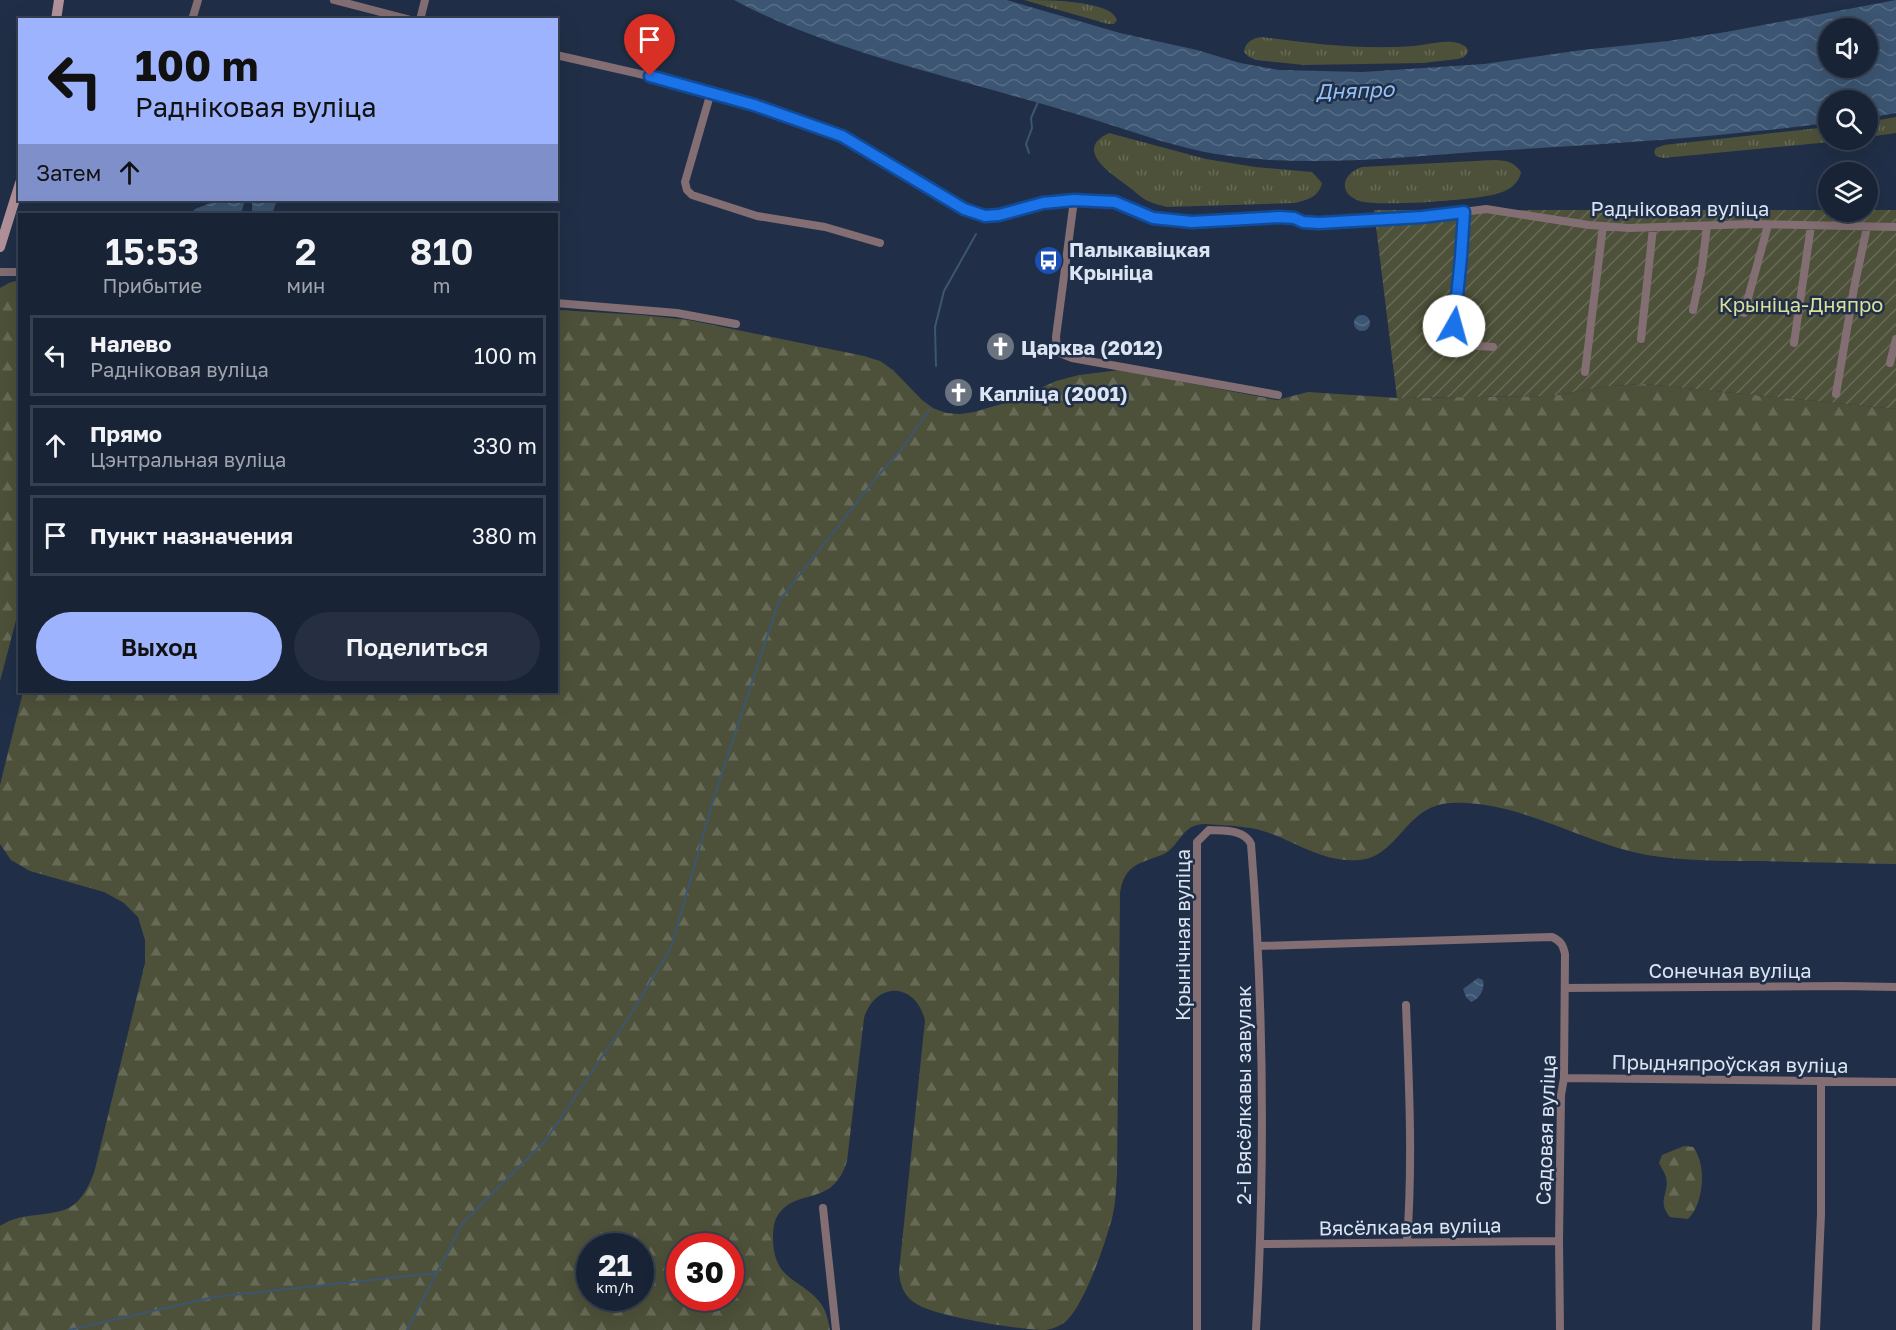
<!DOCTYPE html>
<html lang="ru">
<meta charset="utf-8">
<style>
body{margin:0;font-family:"Golos Text",sans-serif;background:#252f41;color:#f1f3f6;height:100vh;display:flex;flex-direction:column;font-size:22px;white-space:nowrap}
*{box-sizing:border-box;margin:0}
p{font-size:20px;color:#9fa4ad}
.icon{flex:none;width:33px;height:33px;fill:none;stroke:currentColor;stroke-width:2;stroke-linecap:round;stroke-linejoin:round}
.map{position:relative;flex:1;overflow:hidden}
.panel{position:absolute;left:18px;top:213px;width:540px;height:480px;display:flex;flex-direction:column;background:#182335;border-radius:0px;box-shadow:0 6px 24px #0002,0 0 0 2px #364050}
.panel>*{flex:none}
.guide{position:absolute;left:18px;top:18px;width:540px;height:183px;border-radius:0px;box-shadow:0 6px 24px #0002,0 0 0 2px #364050;background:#9eb3fd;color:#111;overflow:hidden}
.tools{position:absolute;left:1818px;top:18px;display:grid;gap:12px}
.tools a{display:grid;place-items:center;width:60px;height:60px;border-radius:50%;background:#182335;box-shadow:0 6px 24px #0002,0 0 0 2px #364050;font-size:30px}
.speed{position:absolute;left:576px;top:1233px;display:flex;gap:12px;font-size:30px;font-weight:700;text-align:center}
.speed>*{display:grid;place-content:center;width:78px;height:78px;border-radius:50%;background:#182335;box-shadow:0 6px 24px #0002,0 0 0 2px #364050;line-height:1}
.speed small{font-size:15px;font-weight:400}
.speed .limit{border:9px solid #d22;background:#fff;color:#111}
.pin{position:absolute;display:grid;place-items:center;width:51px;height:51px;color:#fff;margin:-62px -26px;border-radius:50% 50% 50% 0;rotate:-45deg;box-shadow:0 0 6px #0007}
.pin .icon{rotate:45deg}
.me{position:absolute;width:66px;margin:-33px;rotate:7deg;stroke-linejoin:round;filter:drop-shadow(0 0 4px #0008)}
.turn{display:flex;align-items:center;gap:21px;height:126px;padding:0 18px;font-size:27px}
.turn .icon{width:78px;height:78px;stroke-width:2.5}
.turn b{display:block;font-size:42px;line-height:51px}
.then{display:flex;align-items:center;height:57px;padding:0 18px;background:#0003;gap:12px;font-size:22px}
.eta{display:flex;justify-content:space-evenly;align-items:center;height:102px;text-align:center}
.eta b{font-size:36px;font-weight:600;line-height:42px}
.cta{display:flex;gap:12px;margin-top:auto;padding:12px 18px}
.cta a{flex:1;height:69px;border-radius:36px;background:#9eb3fd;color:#111;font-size:24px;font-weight:600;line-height:69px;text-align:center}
.cta a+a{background:#252f41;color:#f1f3f6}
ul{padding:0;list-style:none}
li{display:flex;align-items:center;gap:18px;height:81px;margin:0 12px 9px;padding:0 6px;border:3px solid #364050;border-radius:0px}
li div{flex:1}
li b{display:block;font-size:22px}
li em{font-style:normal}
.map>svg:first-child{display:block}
.grass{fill:url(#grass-tufts)}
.forest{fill:url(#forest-firs);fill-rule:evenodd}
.garden{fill:url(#garden-furrows)}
.water{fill:url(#water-waves);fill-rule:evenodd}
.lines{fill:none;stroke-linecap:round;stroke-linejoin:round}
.stream{stroke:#3b5572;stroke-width:2}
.street{stroke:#826e73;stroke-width:8}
.secondary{stroke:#b2929a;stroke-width:10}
.route-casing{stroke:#114b97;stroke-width:15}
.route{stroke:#1a73e8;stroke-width:10}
.labels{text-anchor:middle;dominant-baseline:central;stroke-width:5;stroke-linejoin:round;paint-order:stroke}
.street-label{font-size:20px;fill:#dae4f3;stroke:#202f47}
.poi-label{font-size:20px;font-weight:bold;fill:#dae4f3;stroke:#202f47;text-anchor:start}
.park-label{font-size:20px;fill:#d9e09c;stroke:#202f47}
.water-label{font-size:21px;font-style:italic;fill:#95c2f6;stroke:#202f47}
</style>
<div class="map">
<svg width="1896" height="1330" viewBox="0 0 1896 1330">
<defs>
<pattern id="grass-tufts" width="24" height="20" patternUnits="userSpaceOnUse" patternTransform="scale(1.5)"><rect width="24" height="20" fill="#4e5139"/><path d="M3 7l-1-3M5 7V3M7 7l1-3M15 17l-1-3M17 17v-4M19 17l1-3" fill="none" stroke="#676a56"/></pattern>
<pattern id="forest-firs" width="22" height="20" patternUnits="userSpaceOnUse" patternTransform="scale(1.5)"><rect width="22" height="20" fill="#4e5139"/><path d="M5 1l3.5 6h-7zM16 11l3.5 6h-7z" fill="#676a56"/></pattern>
<pattern id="garden-furrows" width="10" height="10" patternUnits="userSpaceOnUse" patternTransform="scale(1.5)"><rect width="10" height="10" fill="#4e5139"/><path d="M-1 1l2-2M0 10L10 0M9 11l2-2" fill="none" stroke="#676a56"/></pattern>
<pattern id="water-waves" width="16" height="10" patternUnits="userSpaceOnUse" patternTransform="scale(1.5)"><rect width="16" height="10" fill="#3b5572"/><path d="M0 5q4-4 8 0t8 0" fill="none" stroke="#576d87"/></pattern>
</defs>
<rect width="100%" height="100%" fill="#202f47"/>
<path class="grass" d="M1024,0C1044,0 1112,0 1117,20L1114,24H1108Z
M1262,37C1312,44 1363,50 1414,46C1430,45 1454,36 1467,48L1468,52L1464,57L1458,59L1423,63L1304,65L1256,60L1249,57L1244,52C1245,42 1253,38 1262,37Z
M1896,117V133L1868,137V122Z
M1828,127V140H1851L1663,158L1656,156L1654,152L1656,148L1664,145Z
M1109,133L1206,159L1255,167L1312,172L1322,183C1319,197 1307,200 1295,203L1167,207C1161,205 1154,204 1148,201C1141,198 1135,191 1129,187C1113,175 1072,150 1109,133Z
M1494,160C1507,161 1513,161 1521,172C1519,183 1510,190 1499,193C1482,200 1378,207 1360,201C1338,194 1341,174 1362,167Z"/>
<path class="forest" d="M19,280V609L0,681V288L9,283Z
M557,310L641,315L689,320L864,356L880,361L893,370L922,400L933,408L946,413L960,414L974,412L1012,401L1056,381L1079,375L1120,370L1277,400L1308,392L1397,398L1550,396L1609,386L1645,384L1896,409V864C1851,863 1805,862 1760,861C1722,861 1685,861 1647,855C1580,843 1521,800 1451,803C1405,805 1399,857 1359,860C1325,863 1299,844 1269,833C1253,827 1237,826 1220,825C1213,825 1205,823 1197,825C1181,829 1178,847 1164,854C1140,864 1125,863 1120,893L1117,1173C1116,1187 1116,1201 1113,1214C1107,1239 1084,1307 1065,1322C1059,1326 1051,1330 1044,1330C1021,1330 932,1316 915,1303C904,1296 900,1285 899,1272L925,1020C915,982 876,981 864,1018L847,1161C832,1209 798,1186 778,1215C773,1222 773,1232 773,1241C775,1280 798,1278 818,1300C826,1309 828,1319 830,1330H0V1226C25,1209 59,1220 77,1202C85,1194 90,1183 94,1173L145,963V940L138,917L124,903L104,892L30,871L11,860L0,844V785L23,692H556ZM590,1246H640V1298H590ZM680,1246H730V1298H680Z
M1684,1146L1693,1147C1707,1164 1704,1204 1688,1219L1670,1217C1656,1200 1670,1194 1666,1177C1665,1173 1661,1167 1659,1163L1662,1155Z"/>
<path class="garden" d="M1374,210H1896V409L1645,384L1609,386L1550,396L1397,398Z"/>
<path class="water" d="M734,0H1007L1120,33L1197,50L1240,63L1279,70L1363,72L1484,64L1582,50L1668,41L1726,32L1896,0V113L1868,118V100H1828V123C1711,138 1593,145 1475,152C1392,158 1298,168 1216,154C1179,148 1143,135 1108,124C1065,110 1021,98 978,86C894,62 811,41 734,0ZM1868,28V68H1828V28Z
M218,200H245L241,214H190L195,209Z
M252,200H277L272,214H252Z
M1354 323a8 8 0 1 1 16 0a8 8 0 1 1-16 0Z
M1478,978L1483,980C1485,989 1480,999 1471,1002L1466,997L1463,989Z"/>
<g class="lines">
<path class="stream" d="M1029,153L1026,144L1032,128L1031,118L1038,102
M936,366L935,327L944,291L976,234
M69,1330L214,1297L436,1273
M407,1330L462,1224L545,1141L629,1017L671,948L714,797L779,601L876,478L901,450L930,409"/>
<path class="street" d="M334,0L411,20
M192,20L198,0
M420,20L425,0
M556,55L684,84L754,105L822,129L855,143L964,209L985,216L998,215L1043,203L1074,200L1115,202L1153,218L1192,222L1280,217L1294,218L1303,222L1319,223L1433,216L1486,209L1589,225L1629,228L1752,224L1896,227
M711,92L685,182L687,190L692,195L757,216L825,227L880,243
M1074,200L1056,337L1057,352L1072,358L1278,395
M1463,212L1460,272L1452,344L1493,347
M0,272H20
M556,303L677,313L736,324
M1693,310L1702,267L1707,226
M1744,313L1768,225
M1641,339L1653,228
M1794,343L1811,226
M1890,363L1896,339
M1585,372L1603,226
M1836,394L1854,288L1867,227
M1258,946L1552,937C1561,941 1563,945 1565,954L1564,1078L1561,1095L1559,1241L1560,1330
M1565,988L1840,986L1896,987
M1406,1005C1409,1083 1413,1163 1407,1241
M1564,1078L1896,1082
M823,1208L836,1330
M1261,1244L1559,1241
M1197,1330V842L1209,830C1224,831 1244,829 1251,844C1264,1005 1265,1169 1256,1330
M1816,1330L1821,1214V1081"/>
<path class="secondary" d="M56,20L59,0
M0,247L20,183"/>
</g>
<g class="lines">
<defs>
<path id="route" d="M650,76L754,105L842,136L964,209L985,216L999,215L1043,203L1074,200L1115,202L1153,218L1192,222L1280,217L1294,218L1303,222L1319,223L1422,217L1464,212L1461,257L1454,326"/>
</defs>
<use href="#route" class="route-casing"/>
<use href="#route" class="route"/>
</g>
<defs>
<symbol id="bus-disc" viewBox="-11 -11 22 22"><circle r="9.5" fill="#1a4fb4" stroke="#202f47"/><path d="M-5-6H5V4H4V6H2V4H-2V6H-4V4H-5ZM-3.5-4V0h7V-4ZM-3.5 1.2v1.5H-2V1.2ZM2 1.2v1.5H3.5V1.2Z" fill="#fff"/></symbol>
<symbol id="church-disc" viewBox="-11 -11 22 22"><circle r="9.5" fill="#6b7280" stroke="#202f47"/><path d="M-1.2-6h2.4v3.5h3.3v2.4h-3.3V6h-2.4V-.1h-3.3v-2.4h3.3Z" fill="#fff"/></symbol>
</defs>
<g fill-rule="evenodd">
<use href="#bus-disc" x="1032" y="244" width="33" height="33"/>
<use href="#church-disc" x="984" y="330" width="33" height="33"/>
<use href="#church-disc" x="942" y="376" width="33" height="33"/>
</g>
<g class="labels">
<g class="street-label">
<text x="1680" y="208">Радніковая вуліца</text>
<text transform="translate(1182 935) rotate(-90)">Крынічная вуліца</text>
<text x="1730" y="970">Сонечная вуліца</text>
<text transform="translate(1730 1063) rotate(1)">Прыдняпроўская вуліца</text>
<text transform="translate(1243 1095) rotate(-90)">2-і Вясёлкавы завулак</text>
<text transform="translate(1545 1130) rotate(-88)">Садовая вуліца</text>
<text transform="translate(1410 1226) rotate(-1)">Вясёлкавая вуліца</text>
</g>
<g class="poi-label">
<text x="1069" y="249">Палыкавіцкая<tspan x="1069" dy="23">Крыніца</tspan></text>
<text x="1021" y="347">Царква (2012)</text>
<text x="979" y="393">Капліца (2001)</text>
</g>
<g class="park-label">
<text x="1801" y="304">Крыніца-Дняпро</text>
</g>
<g class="water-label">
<text transform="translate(1355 90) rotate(-2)">Дняпро</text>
</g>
</g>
</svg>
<div class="tools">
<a><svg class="icon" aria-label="sound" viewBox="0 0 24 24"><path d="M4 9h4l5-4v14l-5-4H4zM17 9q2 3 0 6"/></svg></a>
<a><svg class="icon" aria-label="search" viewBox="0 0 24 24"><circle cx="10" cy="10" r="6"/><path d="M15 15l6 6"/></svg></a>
<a><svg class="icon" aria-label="layers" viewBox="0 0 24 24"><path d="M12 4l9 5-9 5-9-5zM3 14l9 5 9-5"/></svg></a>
</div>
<div class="speed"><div>21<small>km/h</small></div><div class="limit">30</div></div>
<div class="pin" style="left:650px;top:76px;background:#d93025"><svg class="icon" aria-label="arrive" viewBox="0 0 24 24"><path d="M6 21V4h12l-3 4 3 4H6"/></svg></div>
<svg class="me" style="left:1454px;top:326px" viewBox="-20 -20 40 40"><circle r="19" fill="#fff"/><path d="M0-13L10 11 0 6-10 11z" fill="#1a73e8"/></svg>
<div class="guide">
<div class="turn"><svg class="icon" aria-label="left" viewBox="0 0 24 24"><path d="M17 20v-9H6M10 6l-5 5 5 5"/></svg><div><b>100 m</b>Радніковая вуліца</div></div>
<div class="then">Затем<svg class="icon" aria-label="ahead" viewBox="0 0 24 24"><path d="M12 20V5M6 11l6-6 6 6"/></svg></div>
</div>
<section class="panel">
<div class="eta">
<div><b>15:53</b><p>Прибытие</p></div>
<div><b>2</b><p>мин</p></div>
<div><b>810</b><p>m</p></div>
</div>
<ul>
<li><svg class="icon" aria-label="left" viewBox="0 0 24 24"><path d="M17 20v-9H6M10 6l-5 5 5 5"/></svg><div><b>Налево</b><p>Радніковая вуліца</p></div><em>100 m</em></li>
<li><svg class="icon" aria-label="ahead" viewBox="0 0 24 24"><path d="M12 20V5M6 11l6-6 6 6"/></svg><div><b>Прямо</b><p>Цэнтральная вуліца</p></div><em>330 m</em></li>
<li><svg class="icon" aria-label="arrive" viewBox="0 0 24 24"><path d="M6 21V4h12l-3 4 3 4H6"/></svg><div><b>Пункт назначения</b></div><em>380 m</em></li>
</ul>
<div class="cta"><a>Выход</a><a>Поделиться</a></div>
</section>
</div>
